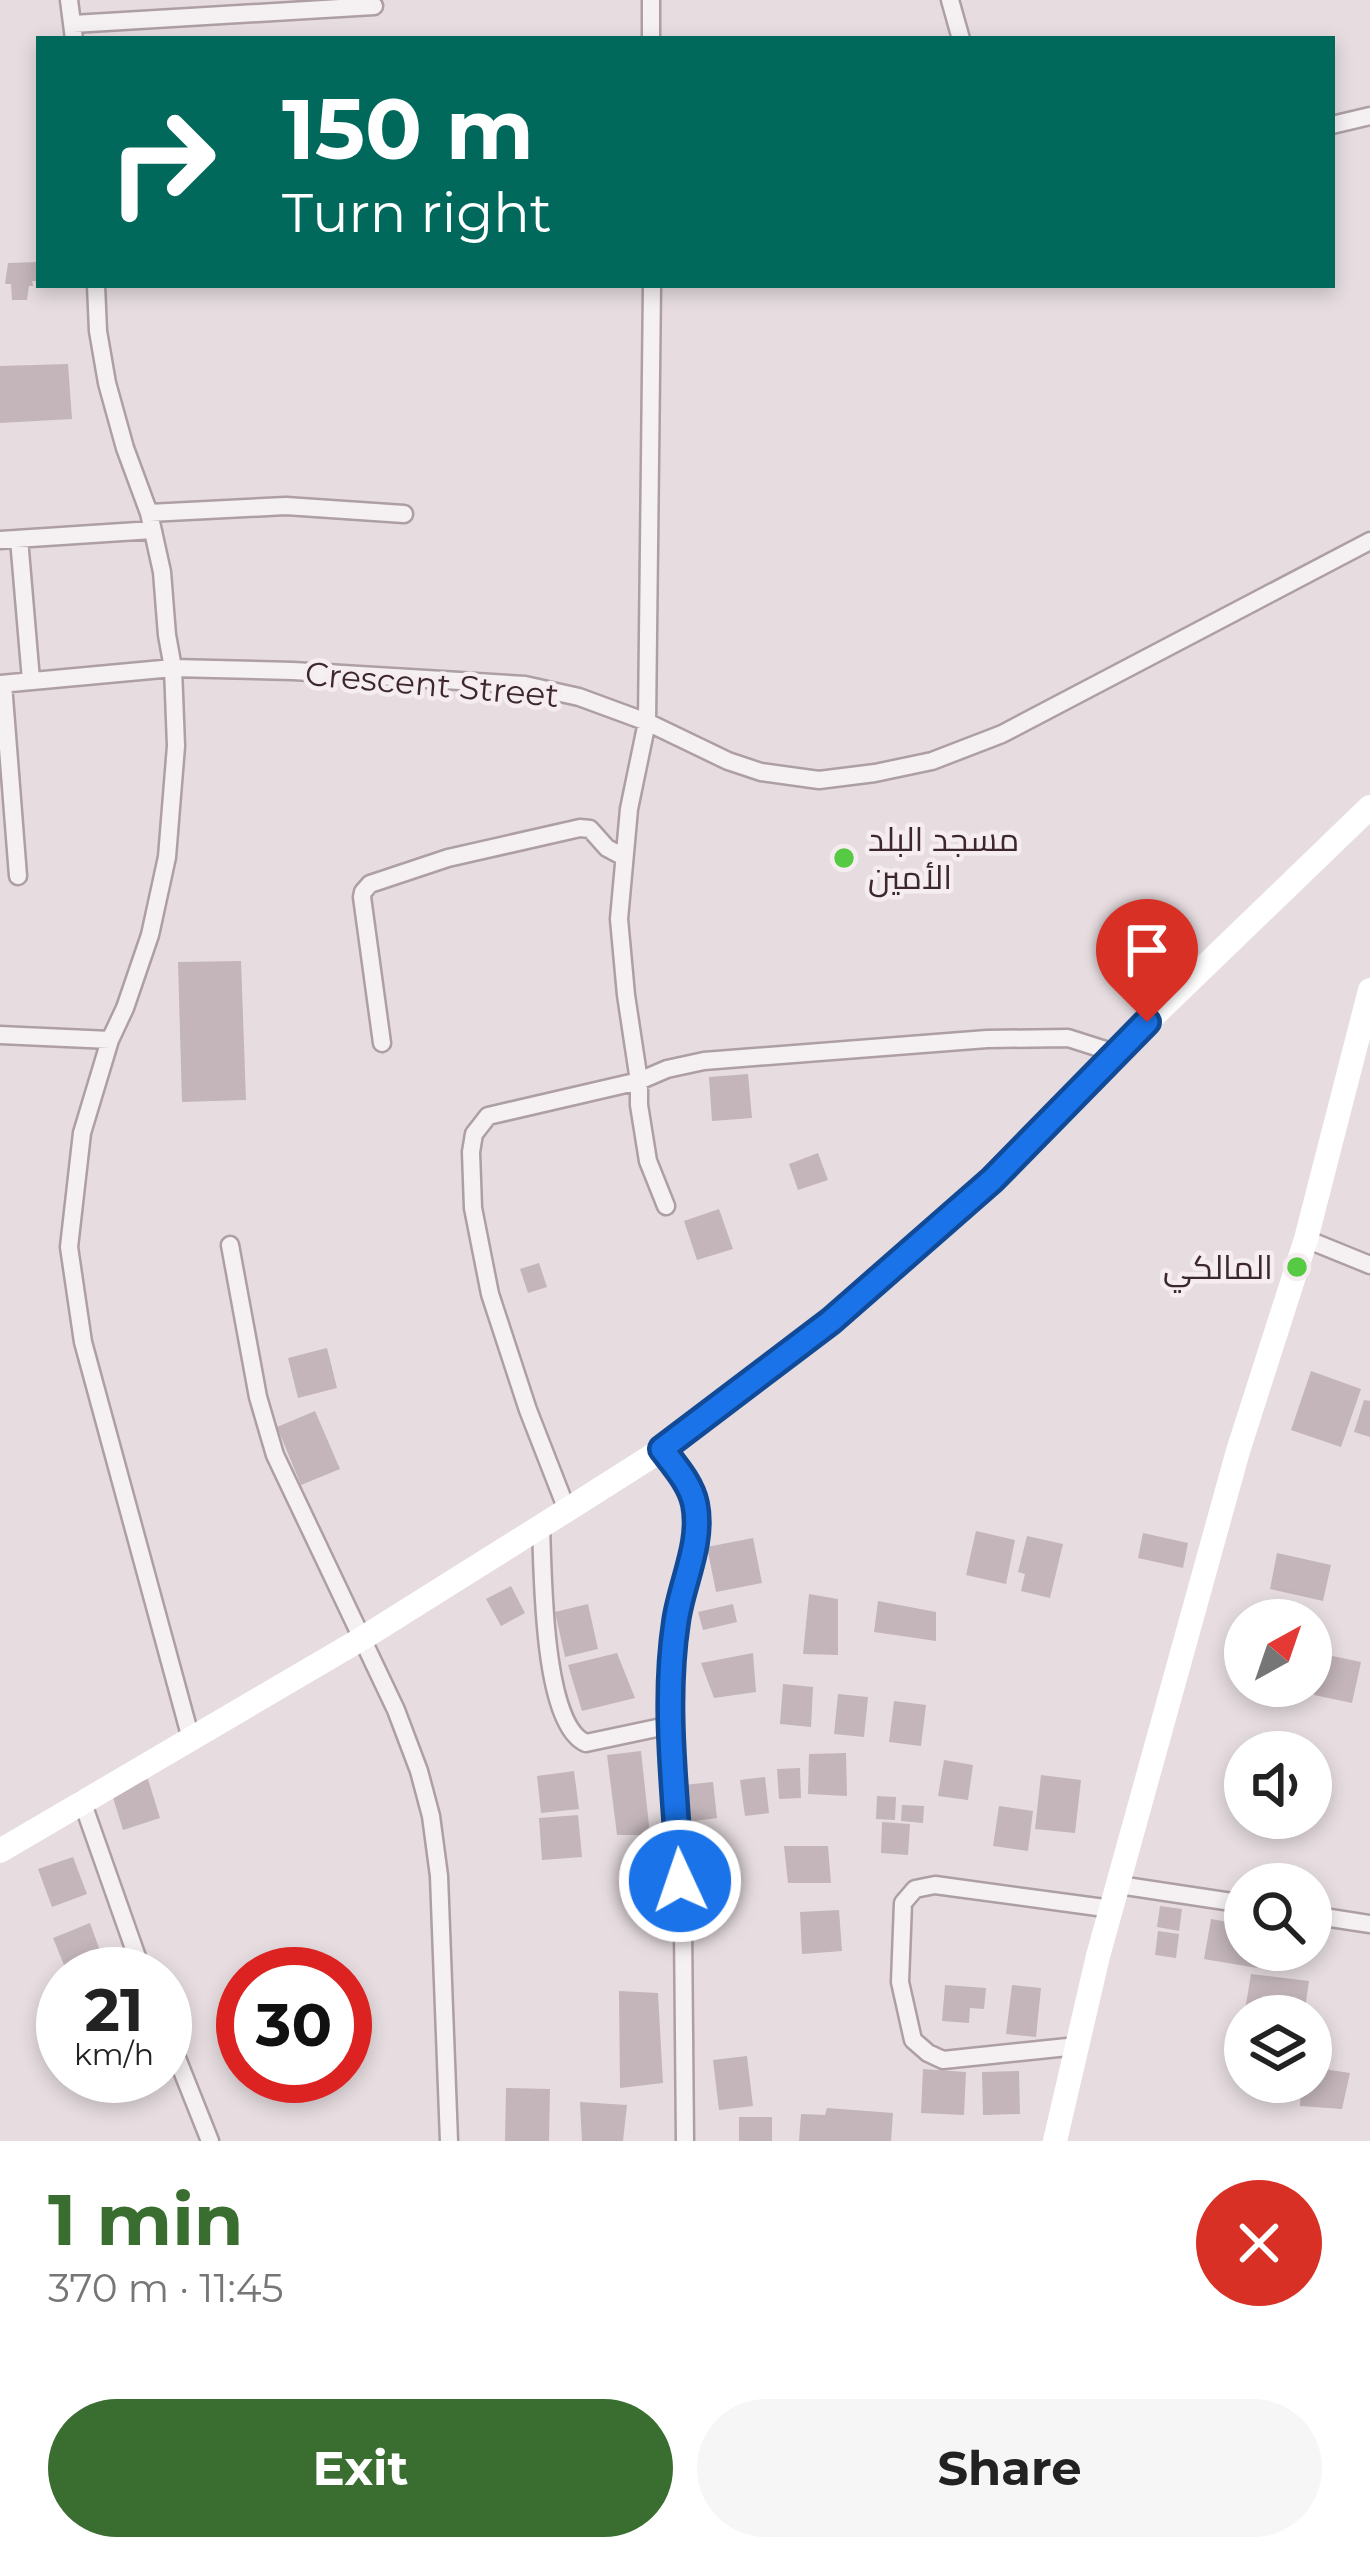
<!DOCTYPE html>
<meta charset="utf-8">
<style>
body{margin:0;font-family:Montserrat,Cairo,sans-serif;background:#f6f6f6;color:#222;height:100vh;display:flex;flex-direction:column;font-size:45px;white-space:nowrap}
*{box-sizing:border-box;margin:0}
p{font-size:39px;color:#767676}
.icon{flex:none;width:66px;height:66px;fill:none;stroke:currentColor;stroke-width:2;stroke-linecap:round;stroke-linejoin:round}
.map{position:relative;height:2141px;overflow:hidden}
.side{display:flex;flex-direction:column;background:#fff;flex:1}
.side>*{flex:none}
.banner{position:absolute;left:36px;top:36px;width:1299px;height:252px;border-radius:0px;box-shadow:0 6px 18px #0003;background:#00695c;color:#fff;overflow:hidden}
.needle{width:78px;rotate:40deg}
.tools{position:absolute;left:1224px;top:1599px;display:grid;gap:24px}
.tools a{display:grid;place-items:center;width:108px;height:108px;border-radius:50%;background:#fff;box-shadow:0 6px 18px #0003;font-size:60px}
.speed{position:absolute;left:36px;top:1947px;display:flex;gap:24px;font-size:60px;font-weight:700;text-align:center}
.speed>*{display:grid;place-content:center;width:156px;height:156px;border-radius:50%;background:#fff;box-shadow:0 6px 18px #0003;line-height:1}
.speed small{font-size:30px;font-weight:400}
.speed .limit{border:18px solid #d22;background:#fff;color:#111}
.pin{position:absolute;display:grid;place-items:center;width:102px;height:102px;color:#fff;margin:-123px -51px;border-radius:50% 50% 50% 0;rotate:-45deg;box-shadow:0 0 12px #0007}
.pin .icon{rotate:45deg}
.me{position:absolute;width:132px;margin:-66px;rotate:357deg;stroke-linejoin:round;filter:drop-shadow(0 0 9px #0008)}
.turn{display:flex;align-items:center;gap:42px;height:252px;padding:0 48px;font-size:54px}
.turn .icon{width:156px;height:156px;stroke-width:2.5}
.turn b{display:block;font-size:84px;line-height:102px}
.round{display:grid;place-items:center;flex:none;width:126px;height:126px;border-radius:63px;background:#f6f6f6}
.overview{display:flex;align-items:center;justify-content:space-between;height:204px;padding:0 48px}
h1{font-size:72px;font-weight:700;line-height:90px;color:#3a6e31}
.primary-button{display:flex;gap:24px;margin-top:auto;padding:24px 48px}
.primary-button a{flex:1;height:138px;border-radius:72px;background:#3a6e31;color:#fff;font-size:48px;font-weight:700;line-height:138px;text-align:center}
.primary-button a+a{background:#f6f6f6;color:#222}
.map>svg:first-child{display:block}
.building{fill:#c3b5ba}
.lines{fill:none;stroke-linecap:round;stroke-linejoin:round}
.street-casing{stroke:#ad9fa4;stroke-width:21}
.street{stroke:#f5f0f2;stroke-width:16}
.secondary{stroke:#fff;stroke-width:24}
.route-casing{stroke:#114b97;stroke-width:30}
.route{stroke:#1a73e8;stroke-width:21}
.poi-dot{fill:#57ca44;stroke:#f5edf0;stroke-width:4.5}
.labels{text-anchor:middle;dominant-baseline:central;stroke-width:9;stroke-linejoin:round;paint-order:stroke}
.street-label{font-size:33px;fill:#3d272f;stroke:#f5edf0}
.poi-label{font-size:33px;fill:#3d272f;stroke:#f5edf0;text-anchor:start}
</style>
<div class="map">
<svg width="1370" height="2141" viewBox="0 0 1370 2141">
<rect width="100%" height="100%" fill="#e7dde1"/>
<path class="building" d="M38,262L39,281H32L33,286H29L27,300H12L11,284H5L8,263Z
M68,364L72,419L0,423V366Z
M241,961L246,1100L182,1102L178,962Z
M748,1074L752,1118L712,1121L709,1077Z
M818,1153L828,1180L798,1190L789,1164Z
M719,1209L733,1249L697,1260L684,1221Z
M539,1263L547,1287L528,1293L520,1269Z
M327,1348L337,1388L298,1398L288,1358Z
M1311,1371L1361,1389L1341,1447L1291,1430Z
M1364,1400L1370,1401V1437L1354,1432Z
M315,1411L340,1469L301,1485L277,1427Z
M976,1531L1015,1540L1006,1584L966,1575Z
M1143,1533L1188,1543L1183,1568L1138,1558Z
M1027,1536L1063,1544L1050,1598L1021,1591L1025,1574L1018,1572Z
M753,1538L762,1583L716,1592L707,1547Z
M1277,1553L1331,1565L1323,1601L1270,1589Z
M511,1586L525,1613L501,1626L486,1599Z
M809,1594L838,1599V1655L803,1654Z
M878,1601L936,1612V1641L874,1632Z
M588,1604L598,1649L565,1657L555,1612Z
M733,1604L737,1622L703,1630L698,1612Z
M617,1653L635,1698L582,1711L568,1665Z
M753,1653L756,1692L714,1698L701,1663Z
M1323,1654L1361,1662L1352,1703L1314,1695Z
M783,1684L813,1687L811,1727L780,1724Z
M838,1694L868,1697L864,1737L834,1734Z
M894,1701L926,1705L921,1746L889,1742Z
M641,1751L650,1835H617L607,1755Z
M846,1753L847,1796L808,1794L809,1754Z
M944,1760L973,1765L968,1800L938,1796Z
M800,1768L801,1798L779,1799L777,1769Z
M574,1771L579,1809L541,1813L537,1776Z
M1041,1775L1081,1780L1075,1833L1035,1829Z
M765,1777L769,1813L745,1816L740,1780Z
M148,1779L160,1818L123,1830L111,1791Z
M713,1782L717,1818L687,1822L683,1785Z
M877,1796L896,1797L895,1820L876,1819Z
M902,1805L924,1806L923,1823L901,1821Z
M999,1806L1033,1811L1028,1851L993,1846Z
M578,1815L582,1857L542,1860L539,1818Z
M882,1822L910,1824L908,1855L881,1853Z
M784,1846H828L831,1883H788Z
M73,1857L87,1894L52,1907L38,1869Z
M1160,1906L1182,1909L1179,1931L1157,1927Z
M839,1910L842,1951L802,1954L800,1912Z
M1211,1919L1245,1925V1950H1260L1257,1968L1204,1959Z
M90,1923L102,1956L66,1970L53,1938Z
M1158,1931L1179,1934L1176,1958L1155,1955Z
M1251,1974L1309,1981L1304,2016L1282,2014L1281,2016H1244Z
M945,1985L986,1988L984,2009L970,2008L969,2023L942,2021Z
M1012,1985L1041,1988L1036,2037L1006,2034Z
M619,1991L658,1993L663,2083L620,2088Z
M747,2056L753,2106L719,2110L713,2060Z
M1311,2067L1350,2073L1342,2109L1300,2106L1301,2082H1311Z
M923,2069L966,2072L964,2115L921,2113Z
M1019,2071L1020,2114L983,2115L982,2072Z
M506,2088L550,2089L549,2141H505Z
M580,2102L627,2105L623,2141H582Z
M827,2108L893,2113L891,2141H799L801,2114L825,2115Z
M739,2117H772V2141H739Z"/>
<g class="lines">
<defs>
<path id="street" d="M69,0L74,39
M950,0L961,39
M73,24L374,6
M651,39V0
M1332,125L1370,116
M96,285L98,331L107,383L125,448L149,513L162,572L167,635L173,668L176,746L167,857L150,935L125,1008L110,1040L82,1133L69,1247L83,1342L191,1739
M652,285L647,722L629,809L619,919L626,995L639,1081V1105L648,1161L666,1206
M149,513L286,506L404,514
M19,539L31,680
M0,540L153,530
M0,684L173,668L293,671L525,685L579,697L647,722L728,761L761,772L819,780L875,773L932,761L1002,734L1370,541
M3,684L18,876
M0,1035L110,1040
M382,1043L362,897L363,892L370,884L448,858L580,828L590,829L607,848L624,857
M1306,1239L1370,1265
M230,1245L258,1397L275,1455L396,1710L419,1771L431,1816L439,1876L449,2141
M663,1449L684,1479L695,1503L696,1536L676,1622L672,1685L683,1926L685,2141
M567,1510L528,1410L490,1294L473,1208L471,1152L474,1134L488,1116L639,1081L667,1069L704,1061L987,1039L1068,1038L1115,1053
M541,1527C543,1571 542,1725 586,1743L671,1725
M82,1801L143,1974
M1119,1885L1245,1904
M1311,1915L1370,1924
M165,2028L210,2141
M1077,2046L943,2060L928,2053L913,2040L900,1982L903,1903L915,1889L935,1885L1112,1909"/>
</defs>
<use href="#street" class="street-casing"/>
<use href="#street" class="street"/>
<path class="secondary" d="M0,1851L363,1638L567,1510L663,1449L831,1321L992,1181L1115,1053L1370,807
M1055,2141L1098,1956L1238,1451L1306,1239L1370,990"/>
</g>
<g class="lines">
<defs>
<path id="route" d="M680,1881C676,1796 663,1707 676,1622C681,1584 703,1544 695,1504C691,1484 675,1466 662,1449L831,1321L992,1180L1147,1022"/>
</defs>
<use href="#route" class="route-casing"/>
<use href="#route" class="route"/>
</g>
<g class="poi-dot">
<circle cx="844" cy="858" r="12"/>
<circle cx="1297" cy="1267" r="12"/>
</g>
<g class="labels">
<g class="street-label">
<text transform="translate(432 684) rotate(5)">Crescent Street</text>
</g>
<g class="poi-label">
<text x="868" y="839">مسجد البلد<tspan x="868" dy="38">الأمين</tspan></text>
<text x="1273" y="1267" text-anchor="end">المالكي</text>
</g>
</g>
</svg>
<div class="tools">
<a><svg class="needle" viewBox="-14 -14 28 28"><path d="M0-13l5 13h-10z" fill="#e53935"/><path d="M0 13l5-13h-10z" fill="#767676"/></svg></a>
<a><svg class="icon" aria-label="sound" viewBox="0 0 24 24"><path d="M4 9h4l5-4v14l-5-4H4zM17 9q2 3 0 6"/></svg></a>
<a><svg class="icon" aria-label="search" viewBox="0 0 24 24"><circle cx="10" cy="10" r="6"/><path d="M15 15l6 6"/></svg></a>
<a><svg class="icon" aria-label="layers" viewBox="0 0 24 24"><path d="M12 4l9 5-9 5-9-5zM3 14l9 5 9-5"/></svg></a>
</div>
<div class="speed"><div>21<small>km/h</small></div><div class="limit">30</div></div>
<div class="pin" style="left:1147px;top:1022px;background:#d93025"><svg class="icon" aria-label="arrive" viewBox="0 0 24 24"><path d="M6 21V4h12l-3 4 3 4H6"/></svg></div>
<svg class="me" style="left:680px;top:1881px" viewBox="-20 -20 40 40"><circle r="17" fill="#1a73e8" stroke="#fff" stroke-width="3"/><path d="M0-11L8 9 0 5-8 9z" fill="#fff"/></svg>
<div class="banner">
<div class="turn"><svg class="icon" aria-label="right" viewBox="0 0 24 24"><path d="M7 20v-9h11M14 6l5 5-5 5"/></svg><div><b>150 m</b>Turn right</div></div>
</div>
</div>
<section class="side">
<div class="overview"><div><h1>1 min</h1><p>370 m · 11:45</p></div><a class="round" style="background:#d93025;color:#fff"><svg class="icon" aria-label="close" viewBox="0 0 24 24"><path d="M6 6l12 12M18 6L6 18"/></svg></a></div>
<div class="primary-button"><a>Exit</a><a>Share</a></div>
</section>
